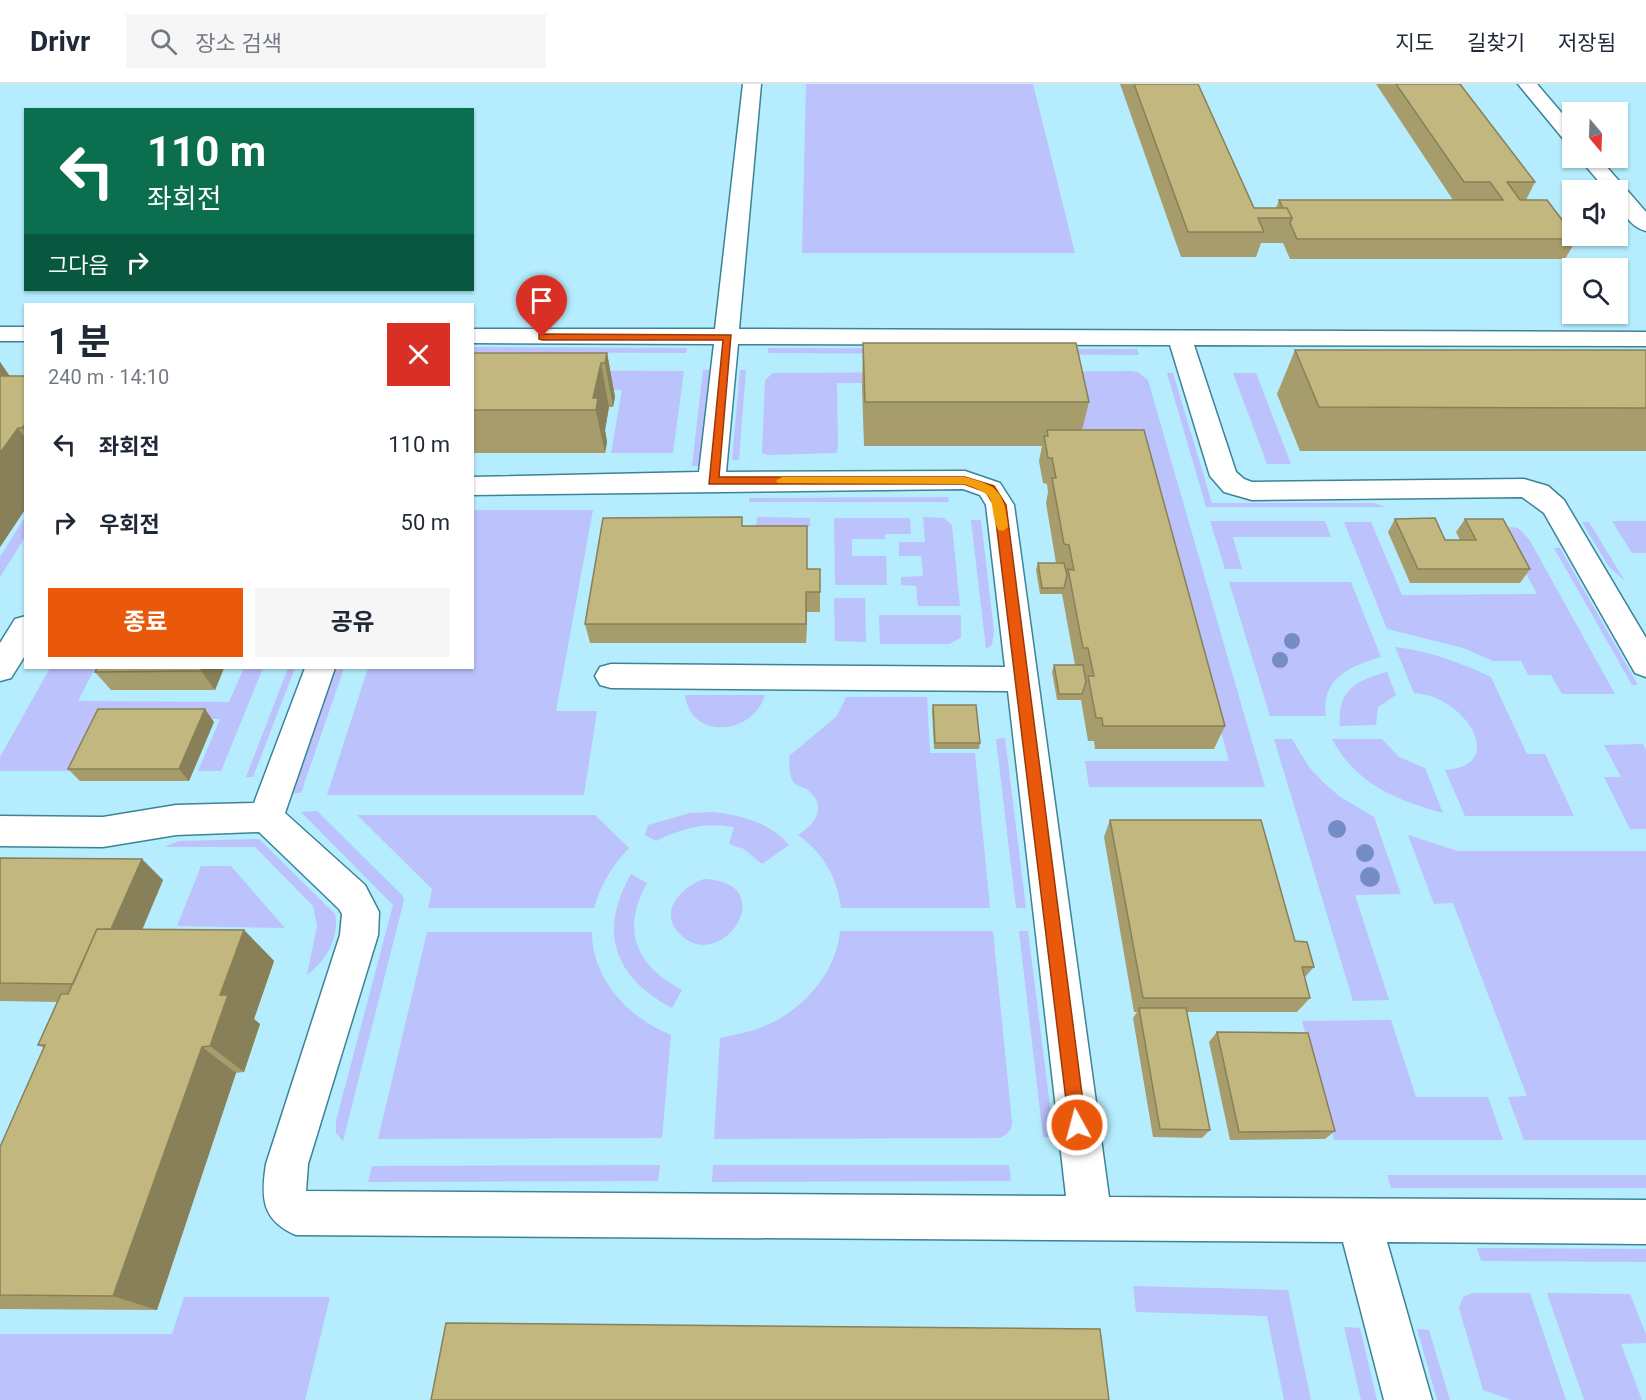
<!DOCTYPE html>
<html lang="ko">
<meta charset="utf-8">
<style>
body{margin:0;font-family:Roboto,"Noto Sans KR",sans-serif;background:#f6f6f7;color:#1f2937;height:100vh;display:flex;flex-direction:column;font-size:22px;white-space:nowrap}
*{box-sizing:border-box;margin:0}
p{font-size:20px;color:#747a83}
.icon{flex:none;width:33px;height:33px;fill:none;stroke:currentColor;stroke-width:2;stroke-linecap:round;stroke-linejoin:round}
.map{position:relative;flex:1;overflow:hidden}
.sheet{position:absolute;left:24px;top:219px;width:450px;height:366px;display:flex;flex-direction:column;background:#fff;border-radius:0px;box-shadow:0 2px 4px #0004}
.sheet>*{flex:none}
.banner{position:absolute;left:24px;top:24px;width:450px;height:183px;border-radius:0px;box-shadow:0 2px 4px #0004;background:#0b6e4f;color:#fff;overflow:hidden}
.needle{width:39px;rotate:161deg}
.fabs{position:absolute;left:1562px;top:18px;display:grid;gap:12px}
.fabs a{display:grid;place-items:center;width:66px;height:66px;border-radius:0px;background:#fff;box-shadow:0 2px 4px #0004;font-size:30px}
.pin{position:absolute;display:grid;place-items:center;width:51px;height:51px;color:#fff;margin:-62px -26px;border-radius:50% 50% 50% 0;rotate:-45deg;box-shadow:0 0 6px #0007}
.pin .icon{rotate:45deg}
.me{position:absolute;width:66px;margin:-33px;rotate:353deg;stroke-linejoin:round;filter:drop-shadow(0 0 4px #0008)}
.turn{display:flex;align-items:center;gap:21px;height:126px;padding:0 24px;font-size:27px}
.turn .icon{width:78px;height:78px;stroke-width:2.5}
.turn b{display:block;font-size:42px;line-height:51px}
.then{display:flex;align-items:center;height:57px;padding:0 24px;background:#0003;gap:12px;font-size:22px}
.round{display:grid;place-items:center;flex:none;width:63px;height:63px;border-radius:0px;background:#f6f6f7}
.summary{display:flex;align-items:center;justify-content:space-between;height:102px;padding:0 24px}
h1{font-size:36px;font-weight:700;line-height:45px}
.cta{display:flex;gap:12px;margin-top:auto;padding:12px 24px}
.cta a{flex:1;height:69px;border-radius:0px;background:#ea580c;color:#fff;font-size:24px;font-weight:700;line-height:69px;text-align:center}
.cta a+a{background:#f6f6f7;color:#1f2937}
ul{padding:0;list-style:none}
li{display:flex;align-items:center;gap:18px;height:78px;padding:0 24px}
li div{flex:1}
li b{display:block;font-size:22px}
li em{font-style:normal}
header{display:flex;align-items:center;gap:36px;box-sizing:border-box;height:84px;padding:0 30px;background:#fff;border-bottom:2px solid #e0e1e3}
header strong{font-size:28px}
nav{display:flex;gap:33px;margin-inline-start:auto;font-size:21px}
.search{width:420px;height:54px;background:#f6f6f7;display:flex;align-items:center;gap:15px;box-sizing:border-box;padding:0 21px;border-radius:0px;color:#747a83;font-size:22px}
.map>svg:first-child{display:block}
.green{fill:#bbc2fc}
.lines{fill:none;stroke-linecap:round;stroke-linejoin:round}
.minor-casing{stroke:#3c8397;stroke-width:3}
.minor{fill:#fff;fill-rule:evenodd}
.tree{fill:#758dc6}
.wall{fill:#a79d6c}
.shaded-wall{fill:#888058}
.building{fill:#c2b77e;stroke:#888058;stroke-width:1.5}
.route{fill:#ea580c;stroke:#983908;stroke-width:1.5}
.slow{fill:#f59e0b}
</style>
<header>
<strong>Drivr</strong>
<div class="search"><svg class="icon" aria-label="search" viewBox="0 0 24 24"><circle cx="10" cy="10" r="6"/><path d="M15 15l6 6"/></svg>장소 검색</div>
<nav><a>지도</a><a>길찾기</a><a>저장됨</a></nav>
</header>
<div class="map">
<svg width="1646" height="1316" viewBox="0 0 1646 1316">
<rect width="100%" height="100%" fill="#b5edfe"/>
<path class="green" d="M806,0H1033L1075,169H802Z
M473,263L687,264L686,269L473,268Z
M768,264L1137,265L1139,271L768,269Z
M473,286L684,287L673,369H611L622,306L473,305Z
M703,286H710L699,382H692Z
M740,286H746L739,376H732Z
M1129,287L1138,288L1148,296L1265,703H1089L1085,677H1229L1144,360H1086L1073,299H837L838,363L836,369L768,371L762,369L765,296L773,289Z
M1167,289H1173L1212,419H1374L1386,423H1206Z
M1233,289H1256L1291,380H1267Z
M948,413L949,418H749V414Z
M473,426H593L556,627H597L584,711H327L368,584H472Z
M25,433V453L0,493V473Z
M757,433L810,434V443H756Z
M923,433L944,434L952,441L960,522H918L916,502L901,501V493L923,492L921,472H899V458H925Z
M834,434H910L911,450H885V455H852V472H886L887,501H835Z
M971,436H981L994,547L992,561L986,565Z
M1210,437H1325L1331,453H1233L1242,485H1225Z
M1612,437H1646V469H1632Z
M1344,438H1371L1402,511L1537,510L1501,442L1518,444L1529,455L1615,610H1562L1551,591H1528L1521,577H1493L1463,564L1387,545Z
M1582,438H1589L1625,497L1609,483Z
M1554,464H1560L1638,601H1632Z
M1229,498H1351L1381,573C1350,582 1321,594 1326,632H1270Z
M834,514H865L866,558L835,557Z
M879,531H961V554L949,560H880Z
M1395,563C1429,567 1459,578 1491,593L1527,670H1545L1574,732H1465L1445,686C1509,682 1466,612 1414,609Z
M50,584H95L78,617L229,618L244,584H263L221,687H198L220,635L108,634L81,687H0V673Z
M288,584H295L253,693H246Z
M336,584H344L301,709H293Z
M1387,588L1396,611L1378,623L1376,641L1340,642C1337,606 1355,597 1387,588Z
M685,611H765C753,651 691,657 685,611Z
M846,613H927L930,669H975L990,824H841C837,793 824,770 798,751C813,742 827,725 811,709C807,704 799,703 795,700C788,693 790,681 789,672L837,632Z
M1005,654L1026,824H1016L996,655Z
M1274,655H1292L1309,683L1324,699L1339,712L1374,733L1401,810L1355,811L1389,916L1353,917Z
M1332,655H1382L1399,673L1425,684L1443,729C1396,716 1356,700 1332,655Z
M1643,660L1646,666V745H1630L1604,693H1621L1604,661Z
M317,727L402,811L404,816L343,1057L336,1049V1037L393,821L301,728Z
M714,728C742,732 770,738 789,761L762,780L744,765L729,760L734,743C706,738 682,744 656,757L645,751L648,741L690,729Z
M357,731H595L629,764C612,782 601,800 594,824H428L432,805Z
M1408,751L1458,767H1646V1056H1524L1508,1013L1527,1012L1453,819L1434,820Z
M259,755L335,830C340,853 326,877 307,891L317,842L313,822L255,763H164L179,757Z
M201,782H231L285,844L177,842Z
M631,790L647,799C621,846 635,881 682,906L672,924C614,893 598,848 631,790Z
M704,795C784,798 721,892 680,850C657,827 682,803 704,795Z
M840,847H993L1012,1038C1012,1047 1007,1050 1000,1054L714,1055L720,954C732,951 745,949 757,945C798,931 836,892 840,847Z
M1019,847H1028L1054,1054L1043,1053Z
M427,848H592C592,896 629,934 671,951L662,1054L378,1055Z
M1391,936L1416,1013H1488L1503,1056H1334L1302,937Z
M660,1081L658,1097L368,1098L372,1082Z
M713,1081H1009L1011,1097L712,1098Z
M1387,1091H1646V1104H1391Z
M1477,1164L1646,1165V1178L1481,1177Z
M1133,1202L1288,1206L1311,1316H1284L1267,1232L1136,1228Z
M1472,1209H1530L1566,1316H1511L1483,1306L1459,1224L1463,1213Z
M1547,1209L1630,1210L1646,1250V1259L1621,1260L1642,1316H1584Z
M184,1213H330L305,1316H0V1250H172Z
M1344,1243L1360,1244L1377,1316H1361Z
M1417,1245L1429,1246L1450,1316H1437Z"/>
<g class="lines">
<defs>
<path id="minor" d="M743,0H761L739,245L1646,248V262L1194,261L1236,388L1244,395L1252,398L1524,395L1548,402L1564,416L1646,554V593L1635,589L1544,429L1522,413L1252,416L1224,408L1210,392L1170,261L738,260L726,388L965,387L1000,399L1014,421L1109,1113L1646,1116V1160L1387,1158L1432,1316H1384L1343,1158L296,1151C261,1136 261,1113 266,1080L340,851L342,830L339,825L259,748L176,751L103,763L0,762V732L103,733L176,721L254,719L305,584H335L285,729L365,801L379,828L378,851L308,1080L306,1107L1066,1112L1008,607L611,604L600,601L595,592L600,583L611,580L1005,583L986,421L980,411L963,405L472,411V393L699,388L714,260L472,259V245H715Z
M1518,0H1537L1572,41V59L1565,57Z
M1579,74H1599L1646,128V147C1629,143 1617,122 1617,106H1606Z
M0,243H26V257H0Z
M26,532V570L11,594L0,597V559L15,535Z"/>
</defs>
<use href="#minor" class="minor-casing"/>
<use href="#minor" class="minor"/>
</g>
<g class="tree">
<circle cx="1292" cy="557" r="8"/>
<circle cx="1280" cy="576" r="8"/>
<circle cx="1337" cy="745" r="9"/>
<circle cx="1365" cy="769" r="9"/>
<circle cx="1370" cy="793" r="10"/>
</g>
<path class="wall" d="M1120,0H1198L1254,124H1276L1279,116H1453L1376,0H1460L1535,98L1526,116L1577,155L1565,175H1290L1283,159H1261L1256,173H1181Z
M863,259L1089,318L1082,346L1225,642L1214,665H1095L1094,657H1088L1081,616H1057L1052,588L1054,581H1075L1062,510H1040L1036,486L1038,479H1056L1046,419L1048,408L1047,400L1043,399L1039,377L1042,362H864L862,303Z
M1295,266H1646V367H1300L1277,310Z
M472,269H607L615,313L613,323H609L605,346L607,358L605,369H472Z
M0,278L10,292H26V424L0,463Z
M1395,435L1445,456H1460L1456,448L1465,435L1530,485L1520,499H1410L1388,448Z
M743,442H807V485L820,505V528H807L806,559H590L585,540Z
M224,584L215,606H111L95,588Z
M933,621L980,659L979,665H934L932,627Z
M214,638L189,697H80L68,685Z
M1110,736L1295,857L1314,883L1304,894L1310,914L1297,928H1187L1210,1046L1202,1054L1153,1053L1133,934L1137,928H1134L1104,753Z
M0,774L163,796L142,845L244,846L274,877L254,935L260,940L244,988L236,989L157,1226L0,1225V1063L44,964L38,961L58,918L0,917Z
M1217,948L1335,1047L1325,1055L1230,1056L1209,958Z"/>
<path class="shaded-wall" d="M607,269L615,313L613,323L605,279Z
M0,278L14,299L0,318Z
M601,279L609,323L605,346L607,358L605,369L593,314Z
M26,339V348L22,344Z
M18,344L26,355V424L0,463V369Z
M806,508L807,528L806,559Z
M202,584H224L215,606L201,587Z
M205,625L214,638L189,697L179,685Z
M142,775L163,796L112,918L87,900Z
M244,846L274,877L254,935L260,940L244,988L210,962L220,911Z
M202,963L236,989L157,1226L113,1212Z"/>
<path class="building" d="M1134,0H1198L1254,124H1287L1292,134H1258L1264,148H1188Z
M1396,0H1460L1535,98H1507L1520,116H1547L1572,149V152H1574L1577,155H1297L1290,139L1292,134L1287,124H1283L1279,116H1503L1490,98H1464Z
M863,259H1076L1089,318H865Z
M1295,266H1646V324L1319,323Z
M472,269H607L605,279H601L593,314H598L596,326H472Z
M0,292H26V339L22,344H18L0,369Z
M1047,346H1144L1225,642H1103L1102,634H1096L1088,592H1094L1088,564H1083L1068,485L1074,486L1069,461L1064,460L1052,394H1056L1052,374H1048L1044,352H1048Z
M742,433V442H807V485H820V508H806V540H585L603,434Z
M1435,434L1445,456H1476L1465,435H1503L1530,485H1418L1395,435Z
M1038,479H1064L1067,491L1064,504H1042Z
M1054,581H1083L1086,598L1082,610H1059Z
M97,584H202L201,587L95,588Z
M933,621H976L980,659H935Z
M98,625H205L179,685H68Z
M1110,736H1261L1295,857L1307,858L1314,883H1302L1310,914H1143Z
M0,774L142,775L111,845H97L73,900L0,899Z
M97,845L244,846L220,911H228L210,962L202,963L113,1212L0,1211V1063L45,961H38L61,910H68Z
M1139,924H1186L1210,1046L1160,1045Z
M1217,948L1308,949L1335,1047L1239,1048Z
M446,1239L1100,1245L1109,1316H431Z"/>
<path class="route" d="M539,250L731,251L719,393H965L994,402L1006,421L1086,1041L1084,1048L1077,1050L1071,1048L1069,1041L994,421L986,408L964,400H709L723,256H542L539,255Z"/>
<path class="slow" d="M782,393H965C999,402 1004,408 1008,443L1003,447L998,446C986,417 1003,413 964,400L778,399L776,397Z"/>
</svg>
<div class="fabs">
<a><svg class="needle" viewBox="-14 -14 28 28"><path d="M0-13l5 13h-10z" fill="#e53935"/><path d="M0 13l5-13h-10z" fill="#747a83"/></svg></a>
<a><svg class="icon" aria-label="sound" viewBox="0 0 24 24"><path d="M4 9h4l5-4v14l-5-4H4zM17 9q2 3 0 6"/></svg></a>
<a><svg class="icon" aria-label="search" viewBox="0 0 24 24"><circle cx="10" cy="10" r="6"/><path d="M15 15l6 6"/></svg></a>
</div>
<div class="pin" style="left:542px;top:253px;background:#d93025"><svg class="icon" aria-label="arrive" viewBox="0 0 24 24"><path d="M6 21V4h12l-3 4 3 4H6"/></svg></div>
<svg class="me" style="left:1077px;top:1041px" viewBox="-20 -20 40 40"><circle r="17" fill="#ea580c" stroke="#fff" stroke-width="3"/><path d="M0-11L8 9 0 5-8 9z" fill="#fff"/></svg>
<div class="banner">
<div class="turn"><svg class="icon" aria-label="left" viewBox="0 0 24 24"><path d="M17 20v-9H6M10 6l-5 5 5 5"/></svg><div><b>110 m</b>좌회전</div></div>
<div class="then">그다음<svg class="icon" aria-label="right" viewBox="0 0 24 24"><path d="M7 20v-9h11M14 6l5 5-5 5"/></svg></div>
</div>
<section class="sheet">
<div class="summary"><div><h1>1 분</h1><p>240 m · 14:10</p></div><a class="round" style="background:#d93025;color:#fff"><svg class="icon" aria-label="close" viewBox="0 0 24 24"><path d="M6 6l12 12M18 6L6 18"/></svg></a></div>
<ul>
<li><svg class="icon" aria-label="left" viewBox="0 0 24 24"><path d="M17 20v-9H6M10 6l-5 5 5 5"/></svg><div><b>좌회전</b></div><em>110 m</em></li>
<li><svg class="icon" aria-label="right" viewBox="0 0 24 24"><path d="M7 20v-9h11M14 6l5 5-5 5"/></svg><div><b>우회전</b></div><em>50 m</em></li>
</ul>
<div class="cta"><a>종료</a><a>공유</a></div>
</section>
</div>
